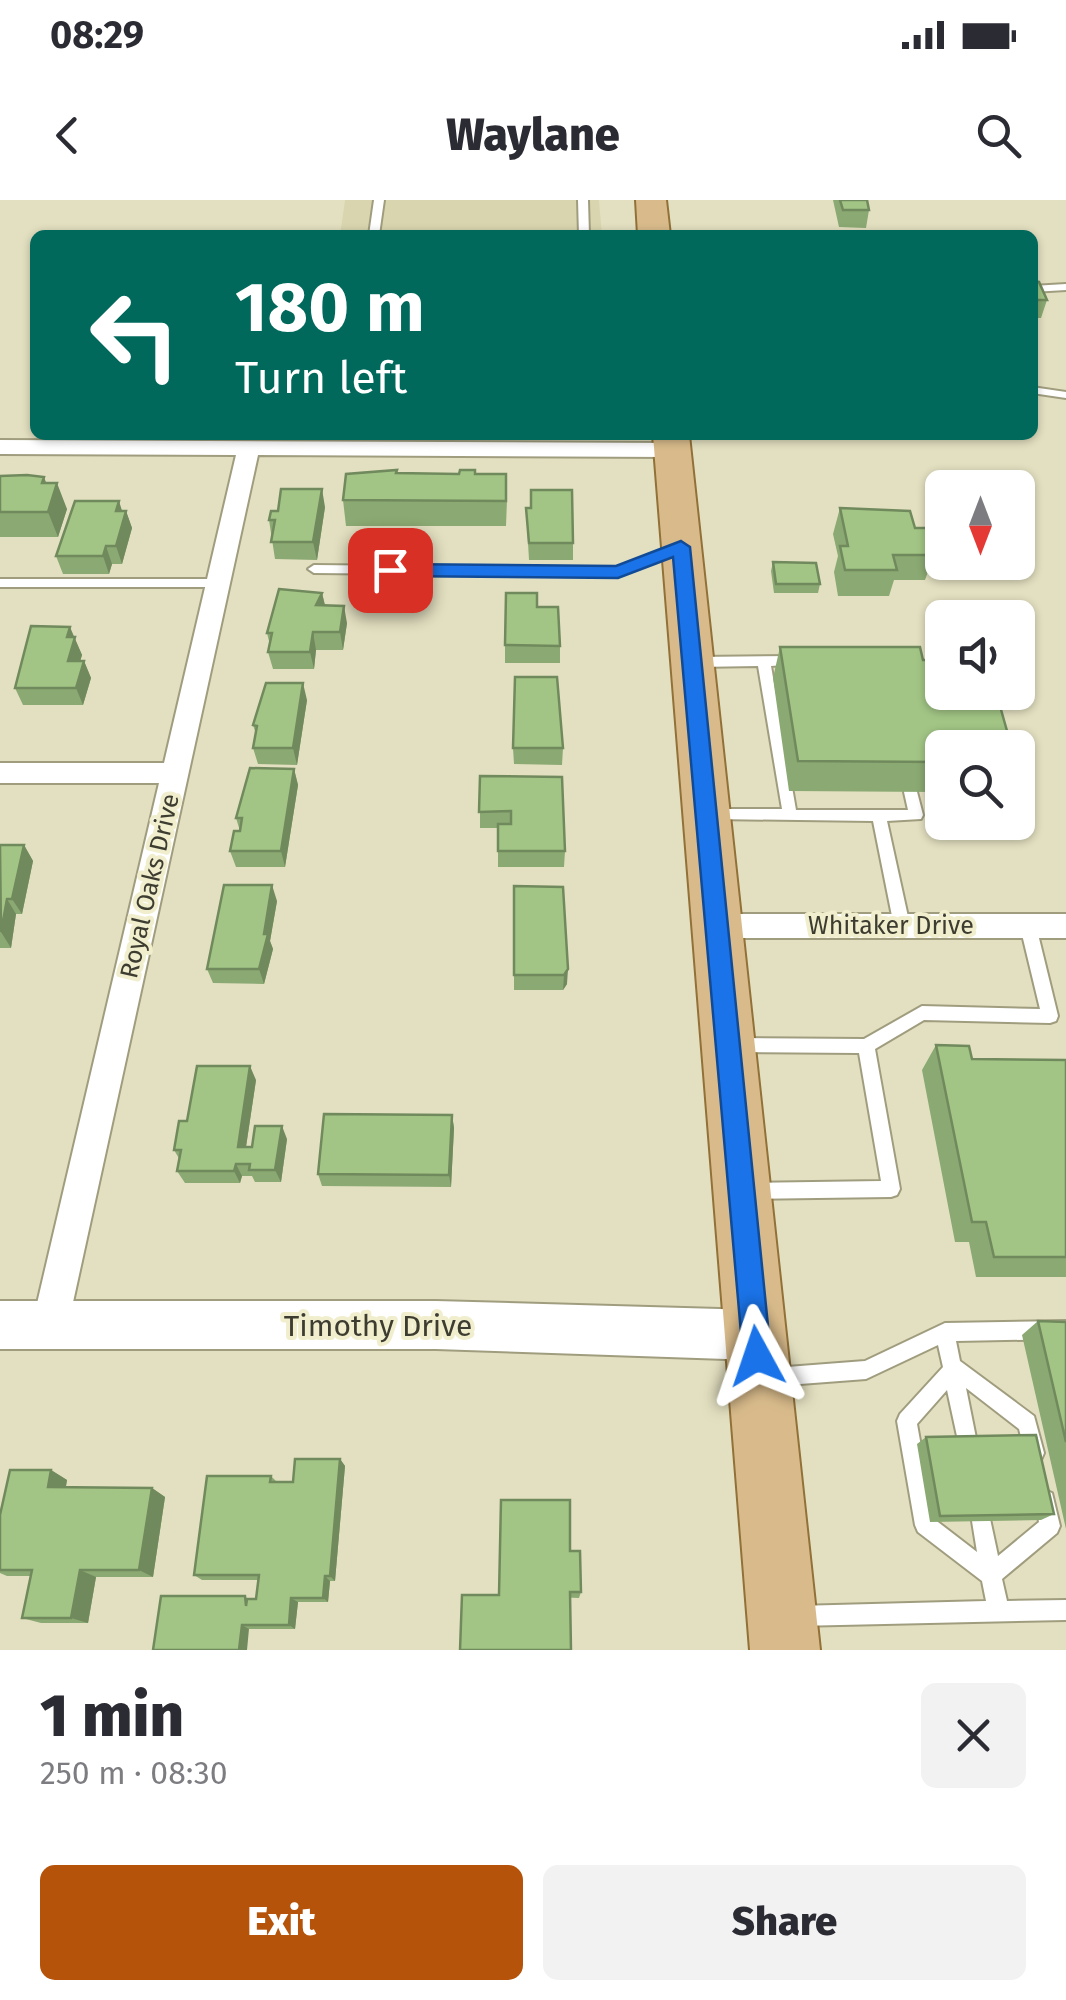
<!DOCTYPE html>
<meta charset="utf-8">
<style>
body{margin:0;font-family:"Fira Sans",sans-serif;background:#f2f2f3;color:#2b2b33;height:100vh;display:flex;flex-direction:column;font-size:38px;white-space:nowrap}
*{box-sizing:border-box;margin:0}
p{font-size:32px;color:#7c7c81}
.icon{flex:none;width:55px;height:55px;fill:none;stroke:currentColor;stroke-width:2;stroke-linecap:round;stroke-linejoin:round}
.map{position:relative;height:1450px;overflow:hidden}
.sheet{display:flex;flex-direction:column;background:#fff;flex:1}
.sheet>*{flex:none}
.hud{position:absolute;left:30px;top:30px;width:1008px;height:210px;border-radius:15px;box-shadow:0 2px 8px #0004;background:#00695c;color:#fff;overflow:hidden}
.needle{width:65px;rotate:180deg}
.tools{position:absolute;left:925px;top:270px;display:grid;gap:20px}
.tools a{display:grid;place-items:center;width:110px;height:110px;border-radius:15px;background:#fff;box-shadow:0 2px 8px #0004;font-size:50px}
.pin{position:absolute;display:grid;place-items:center;width:85px;height:85px;color:#fff;margin:-42px;border-radius:20px;box-shadow:0 5px 15px #0006}
.me{position:absolute;width:110px;margin:-55px;rotate:355deg;stroke-linejoin:round;filter:drop-shadow(0 0 8px #0008)}
.turn{display:flex;align-items:center;gap:35px;height:210px;padding:0 40px;font-size:45px}
.turn .icon{width:130px;height:130px;stroke-width:2.5}
.turn b{display:block;font-size:70px;line-height:85px}
.round{display:grid;place-items:center;flex:none;width:105px;height:105px;border-radius:15px;background:#f2f2f3}
.overview{display:flex;align-items:center;justify-content:space-between;height:170px;padding:0 40px}
h1{font-size:60px;font-weight:800;line-height:75px}
.action{display:flex;gap:20px;margin-top:auto;padding:20px 40px}
.action a{flex:1;height:115px;border-radius:15px;background:#b45309;color:#fff;font-size:40px;font-weight:800;line-height:115px;text-align:center}
.action a+a{background:#f2f2f3;color:#2b2b33}
.status{display:flex;justify-content:space-between;align-items:center;height:70px;padding:0 50px;background:#fff;direction:ltr}
.status svg{height:28px;fill:currentColor}
header{display:flex;justify-content:space-between;align-items:center;height:130px;padding:0 40px;background:#fff;font-size:45px;font-weight:800}
.map>svg:first-child{display:block}
.built{fill:#d9d6af}
.lines{fill:none;stroke-linecap:round;stroke-linejoin:round}
.service-casing{stroke:#a09d7f;stroke-width:4}
.minor-casing{stroke:#a09d7f;stroke-width:4}
.tertiary-casing{stroke:#a09d7f;stroke-width:4}
.primary-casing{stroke:#927138;stroke-width:4}
.service{fill:#fff;fill-rule:evenodd}
.minor{fill:#fff;fill-rule:evenodd}
.tertiary{fill:#fff;fill-rule:evenodd}
.primary{fill:#d9bb8b;fill-rule:evenodd}
.wall{fill:#8ba972}
.shaded-wall{fill:#718a5d}
.building{fill:#a2c585;stroke:#718a5d;stroke-width:2.5}
.route{fill:#1a73e8;stroke:#114b97;stroke-width:2.5}
.labels{text-anchor:middle;dominant-baseline:central;stroke-width:8;stroke-linejoin:round;paint-order:stroke}
.street-label{font-size:25px;fill:#3d3c30;stroke:#f0eecd}
.near-street-label{font-size:30px;fill:#3d3c30;stroke:#f0eecd}
</style>
<div class="status"><b>08:29</b><svg viewBox="0 0 49 12"><path d="M0 12V9h3v3zM5 12V6h3v6zM10 12V3h3v9zM15 12V0h3v12zM26 1h20v11H26zM47 4h2v5h-2z"/></svg></div>
<header><svg class="icon" aria-label="back" viewBox="0 0 24 24"><path d="M15 5l-7 7 7 7"/></svg>Waylane<svg class="icon" aria-label="search" viewBox="0 0 24 24"><circle cx="10" cy="10" r="6"/><path d="M15 15l6 6"/></svg></header>
<div class="map">
<svg width="1066" height="1450" viewBox="0 0 1066 1450">
<rect width="100%" height="100%" fill="#e3e0c1"/>
<path class="built" d="M345,0H599L602,35H340Z"/>
<g class="lines">
<defs>
<path id="service" d="M374,0H384L379,35H369Z
M578,0H588L589,35H579Z
M1066,84V90L1032,92V86Z
M1032,187L1066,192V198L1032,193Z
M681,343L687,347L685,350L618,376L314,373L308,369L314,365L617,368Z
M0,379H218L224,383L218,387H0Z
M794,456L799,458L800,461L799,464L771,466L796,610H908L904,592L906,588H916L923,615L921,619L887,621L910,726L907,730H897L894,726L873,621L713,619L706,614L713,609H782L758,466L697,467L691,462L697,457Z
M1028,720L1033,722L1036,726L1058,816L1056,821L1050,823L924,820L875,849L900,989L897,995L891,997L751,999L745,997L742,991L745,985L751,983L881,981L859,853L736,852L730,850L728,845L730,840L736,838L864,839L922,806L1040,809L1020,726L1023,722Z
M1066,1121V1139L956,1141L960,1161L1034,1216L1044,1253L1041,1260L1034,1263L1027,1260L1019,1229L966,1188L977,1243L974,1250L967,1253L960,1250L947,1190L917,1224L934,1319L977,1352L972,1321L975,1314L982,1311L989,1314L998,1356L1039,1322L1035,1300L1038,1293L1045,1290L1052,1293L1060,1326L1057,1333L1002,1379L1007,1401L1066,1400V1420L796,1426L789,1423L786,1416L789,1409L796,1406L986,1401L982,1381L918,1332L915,1325L897,1221L900,1214L943,1167L938,1145L866,1179L774,1186L767,1184L765,1177L767,1170L774,1168L865,1161L945,1123Z"/>
<path id="minor" d="M0,240L672,243L683,250L672,257L258,255L68,1125L63,1138L50,1143L37,1138L32,1125L159,583H0V563H164L236,255L0,254Z
M716,714H1066V738H716L705,735L701,726L705,717Z"/>
<path id="tertiary" d="M0,1101H436L755,1110L772,1118L780,1135L772,1152L755,1160L436,1149H0Z"/>
<path id="primary" d="M636,0H666L670,35H638Z
M653,235H689L820,1450H750Z"/>
</defs>
<use href="#service" class="service-casing"/>
<use href="#minor" class="minor-casing"/>
<use href="#tertiary" class="tertiary-casing"/>
<use href="#primary" class="primary-casing"/>
<use href="#service" class="service"/>
<use href="#minor" class="minor"/>
<use href="#tertiary" class="tertiary"/>
<use href="#primary" class="primary"/>
</g>
<path class="wall" d="M833,0H867L869,10L866,28L839,27Z
M1032,81L1047,100L1041,118H1032Z
M781,235H816L815,240L781,239Z
M397,273L475,274L507,300L506,326H346L343,300Z
M0,276L46,283L67,309L58,337H0Z
M325,307L317,360L275,359L269,320Z
M526,308L573,343V360H529Z
M840,308L915,328L934,355L925,380H894L889,396H838L834,372L838,356L833,334Z
M122,311H126L132,328L122,364H112L109,374H63L56,356Z
M773,362L820,384L818,393H774L771,371Z
M322,393L325,405L347,423L343,450H316L314,469H273L268,452L270,445L267,433Z
M74,437L82,455L80,461H84L91,478L83,505H23L15,488Z
M505,445L560,446V463H505Z
M780,447L923,460H936L938,455L1009,538L1005,548H942V574L935,592L789,591L773,478Z
M307,500L297,565L258,564L253,548L256,534L253,525Z
M513,548H563L562,565L514,564Z
M294,569L298,585L285,667H236L230,651L240,631L236,618Z
M480,576L565,651L564,667H498V628H480Z
M0,645H24L33,661L22,714H16L11,748H0Z
M514,686L563,687L567,784L563,790H514Z
M277,701L270,741L273,749L264,784L213,783L207,769Z
M936,845L972,859L1066,860V1077H976L969,1042H955L922,870Z
M256,880L246,947H252L287,939L281,982H255L252,976H242L240,983H185L177,971L180,960L174,950L187,921Z
M452,915L454,928L451,987L322,986L318,974Z
M1038,1121L1066,1122V1329L1022,1135Z
M926,1237L1054,1314L1041,1320L930,1322L917,1244Z
M340,1259L345,1266L335,1381H330L328,1402H298L295,1429H249L153,1450L250,1399H256L258,1380H202L194,1375L271,1276L277,1282H293Z
M51,1270L67,1280L66,1287L152,1288L165,1297L153,1377H96L88,1423H41L22,1418L31,1376H7L0,1373V1315Z
M570,1351L581,1392L579,1398L499,1395Z"/>
<path class="shaded-wall" d="M44,277L52,298L57,283L67,309L58,337L48,312L42,283Z
M322,289L325,307L317,360L313,342Z
M119,301L124,317L126,311L132,328L122,364L116,346V311Z
M106,346L112,364L109,374L103,356Z
M322,393L326,410L316,405Z
M344,406L347,423L343,450L340,432Z
M70,427L82,455L75,478L68,461L67,437Z
M313,432L316,450L314,469L310,452Z
M84,461L91,478L83,505L76,488Z
M303,483L307,500L297,565L293,548Z
M294,569L298,585L285,667L281,651Z
M24,645L33,661L22,714L12,699Z
M272,685L277,701L270,741L273,749L264,784L259,769Z
M7,699L16,714L11,748L1,732Z
M568,769L567,784L563,790L564,775Z
M250,866L256,880L244,960L238,947Z
M452,915L454,928L451,987L449,975Z
M282,926L287,939L281,982L275,970Z
M236,964L242,976L240,983L234,971Z
M340,1259L345,1266L335,1381L330,1376Z
M51,1270L67,1280L64,1296L48,1287Z
M152,1288L165,1297L153,1377L139,1370Z
M80,1370L96,1377L88,1423L71,1418Z
M325,1376L330,1381L328,1402L323,1398Z
M291,1398L298,1402L295,1429L289,1425Z
M242,1425L249,1429L247,1450H239Z"/>
<path class="building" d="M840,0H867L869,10H843Z
M1032,81L1039,82L1047,100H1032Z
M397,270L396,273L459,274L460,270H475V274H506V301L343,300L346,274Z
M27,275L44,277L42,283H57L48,312H0V276Z
M281,289H322L313,342H271L275,320H269L271,311H278Z
M531,290H572L573,343H529L526,308H531Z
M75,301H119L116,311H126L116,346H106L103,356H56Z
M840,308L910,311L915,328H927L934,355H893L897,370H845L840,346H848Z
M773,362L816,363L820,384H776Z
M279,389L322,393L316,405L344,406L340,432H313L310,452H268L272,433H267Z
M506,393H537V407H558L560,446L505,445Z
M31,426L70,427L67,437H75L68,461H84L76,488H15Z
M780,447H920L923,460H939L938,455H942V492H996L1009,538H942L944,548H942V562L798,561Z
M515,477H557L563,548H513Z
M266,483H303L293,548H253L257,526L253,525Z
M250,568L294,569L281,651H230L234,631H240L242,618H236Z
M480,576L562,577L565,651H498V624H511V611L479,612Z
M0,645H24L12,699H7L1,732Z
M224,685H272L264,734H268L259,769H207Z
M514,686L563,687L568,769L564,775H514Z
M936,845L969,846L972,859L1066,860V1057H994L986,1022H972Z
M197,866H250L238,947H252L255,926H282L275,970H249L250,964H236L234,971H177L181,950H174L179,921H187Z
M324,914L452,915L449,975L318,974Z
M1038,1121L1066,1122V1242Z
M1036,1235L1054,1314L940,1316L926,1237Z
M295,1259H340L330,1376H325L323,1398H291L289,1425H242L239,1450H153L161,1396H245L246,1406L247,1399H256L259,1375H194L207,1276H271L270,1282H293Z
M10,1270H51L48,1287L152,1288L139,1370H80L71,1418H22L32,1370H0V1315Z
M501,1300H570V1351H580L581,1392H570L571,1450H460L462,1395H499Z"/>
<path class="route" d="M681,341L690,347L771,1156L767,1166L757,1171L747,1166L743,1156L673,357L618,378L390,376L381,370L390,364L616,366Z"/>
<g class="labels">
<g class="street-label">
<text transform="translate(150 686) rotate(-77)">Royal Oaks Drive</text>
<text x="891" y="726">Whitaker Drive</text>
</g>
<g class="near-street-label">
<text x="378" y="1126">Timothy Drive</text>
</g>
</g>
</svg>
<div class="tools">
<a><svg class="needle" viewBox="-14 -14 28 28"><path d="M0-13l5 13h-10z" fill="#e53935"/><path d="M0 13l5-13h-10z" fill="#7c7c81"/></svg></a>
<a><svg class="icon" aria-label="sound" viewBox="0 0 24 24"><path d="M4 9h4l5-4v14l-5-4H4zM17 9q2 3 0 6"/></svg></a>
<a><svg class="icon" aria-label="search" viewBox="0 0 24 24"><circle cx="10" cy="10" r="6"/><path d="M15 15l6 6"/></svg></a>
</div>
<div class="pin" style="left:390px;top:370px;background:#d93025"><svg class="icon" aria-label="arrive" viewBox="0 0 24 24"><path d="M6 21V4h12l-3 4 3 4H6"/></svg></div>
<svg class="me" style="left:757px;top:1156px" viewBox="-20 -20 40 40"><path d="M0-17L14 15 0 8-14 15z" fill="#1a73e8" stroke="#fff" stroke-width="4"/></svg>
<div class="hud">
<div class="turn"><svg class="icon" aria-label="left" viewBox="0 0 24 24"><path d="M17 20v-9H6M10 6l-5 5 5 5"/></svg><div><b>180 m</b>Turn left</div></div>
</div>
</div>
<section class="sheet">
<div class="overview"><div><h1>1 min</h1><p>250 m · 08:30</p></div><a class="round"><svg class="icon" aria-label="close" viewBox="0 0 24 24"><path d="M6 6l12 12M18 6L6 18"/></svg></a></div>
<div class="action"><a>Exit</a><a>Share</a></div>
</section>
